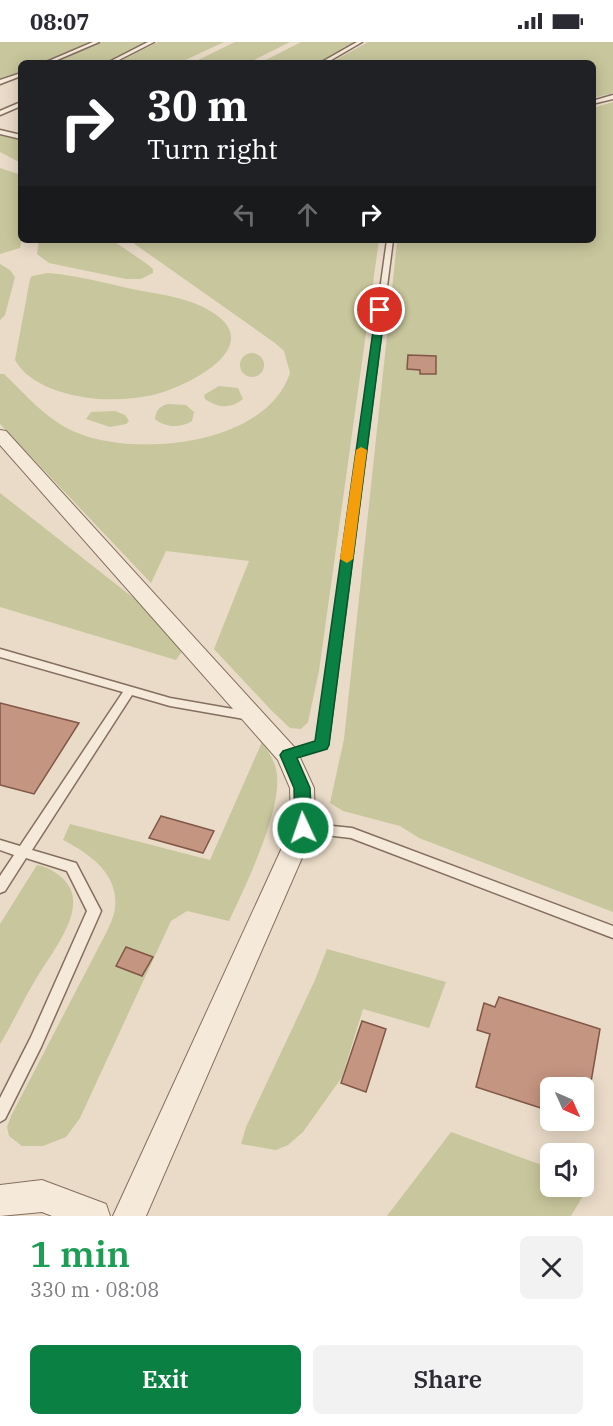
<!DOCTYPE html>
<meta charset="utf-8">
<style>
body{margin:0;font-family:"IBM Plex Serif",serif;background:#f2f2f3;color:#2b2b33;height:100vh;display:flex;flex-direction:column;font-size:22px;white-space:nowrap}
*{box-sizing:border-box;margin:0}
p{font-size:20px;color:#7c7c81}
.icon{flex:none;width:33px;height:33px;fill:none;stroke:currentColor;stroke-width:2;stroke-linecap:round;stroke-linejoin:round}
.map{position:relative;height:1174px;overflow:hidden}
.details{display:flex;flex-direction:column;background:#fff;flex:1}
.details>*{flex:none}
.hud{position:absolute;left:18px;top:18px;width:578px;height:183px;border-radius:9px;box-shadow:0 3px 15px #0003;background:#202124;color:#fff;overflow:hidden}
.needle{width:39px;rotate:135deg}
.fabs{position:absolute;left:540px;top:1035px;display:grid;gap:12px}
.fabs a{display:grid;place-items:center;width:54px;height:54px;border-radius:9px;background:#fff;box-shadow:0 3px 15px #0003;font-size:30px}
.pin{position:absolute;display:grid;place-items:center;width:51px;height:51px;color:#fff;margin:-26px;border:3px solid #fff;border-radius:50%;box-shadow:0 2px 6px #0007}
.me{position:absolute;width:66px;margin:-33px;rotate:357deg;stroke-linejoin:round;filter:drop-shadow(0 0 4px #0008)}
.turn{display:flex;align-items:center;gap:21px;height:126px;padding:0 30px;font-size:27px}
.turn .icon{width:78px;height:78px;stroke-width:2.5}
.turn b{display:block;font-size:42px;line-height:51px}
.lanes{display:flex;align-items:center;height:57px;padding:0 30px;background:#0003;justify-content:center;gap:30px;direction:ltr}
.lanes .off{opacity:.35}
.round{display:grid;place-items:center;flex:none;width:63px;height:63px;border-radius:9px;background:#f2f2f3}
.overview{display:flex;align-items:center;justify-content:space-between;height:102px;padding:0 30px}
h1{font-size:36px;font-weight:600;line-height:45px;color:#1e9e55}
.primary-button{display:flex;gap:12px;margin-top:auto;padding:12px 30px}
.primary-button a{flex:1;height:69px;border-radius:9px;background:#0b8043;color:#fff;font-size:24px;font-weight:600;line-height:69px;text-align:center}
.primary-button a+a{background:#f2f2f3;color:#2b2b33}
.status{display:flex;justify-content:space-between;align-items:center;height:42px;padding:0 30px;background:#fff;direction:ltr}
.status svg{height:16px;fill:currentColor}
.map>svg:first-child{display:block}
.green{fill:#c7c69c}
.building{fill:#c49581;stroke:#805747;stroke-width:1.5}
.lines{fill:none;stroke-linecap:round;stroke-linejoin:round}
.service-casing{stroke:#846e5f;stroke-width:3}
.minor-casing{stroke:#846e5f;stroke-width:2}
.service{fill:#f5eada;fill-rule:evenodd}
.minor{fill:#f5eada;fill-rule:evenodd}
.route{fill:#0b8043;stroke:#07532c;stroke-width:1.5}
.slow{fill:#f59e0b}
</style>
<div class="status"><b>08:07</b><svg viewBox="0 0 49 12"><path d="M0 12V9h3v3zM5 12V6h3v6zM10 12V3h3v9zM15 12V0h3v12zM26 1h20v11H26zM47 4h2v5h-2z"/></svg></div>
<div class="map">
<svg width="613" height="1174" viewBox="0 0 613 1174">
<rect width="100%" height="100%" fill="#eadbc8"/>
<path class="green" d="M0,0H91L40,21H21V29L0,37Z
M102,0H148L107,21H51Z
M158,0H224L179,21H117Z
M235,0H290L248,21H192Z
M301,0H357L319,21H260Z
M368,0H613V51L593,56L592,21H330Z
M613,60V870L419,796L400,784L343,769L330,761L344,697L397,200L592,198L593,66Z
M0,93L21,98V121L0,110Z
M0,126L21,133L22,198L20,206L0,212Z
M39,198H112L147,222L153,227V231L141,237H126L49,221L37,212Z
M129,198H379L319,629L308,680L301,687L290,686L272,669L214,607L249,519L166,509L151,541L0,382V332H4C26,353 47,378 75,390C135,416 266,404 290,331L284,309L275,301Z
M0,222L10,228L15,235L5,273L0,278Z
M48,231C77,233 108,242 137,248C163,253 192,256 215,272C266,307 182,347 153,353C119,360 82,359 50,346C36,340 23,332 15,318L30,237L32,234Z
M240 323a12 12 0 1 1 24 0a12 12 0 1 1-24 0Z
M219,344L238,346L243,357C231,367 217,366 205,357L204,353Z
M168,362L186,363L194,370L192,379C181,386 165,386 155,377C156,368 160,364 168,362Z
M115,369L125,373L129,379L126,382L110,385L86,377L91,370Z
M0,451L145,565L183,608L176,618L0,565Z
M262,700C269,711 276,720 277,734C281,771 245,845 229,879L187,869L171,879L80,1076L66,1095L43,1104H22L9,1094L7,1085L11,1074L105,893C109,885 114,875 115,866C119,832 89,811 63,798L70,782L210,818Z
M37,823C47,825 53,828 61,835C94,862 51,910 36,937C23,958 13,981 0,1002V882Z
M327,907L446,940L429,986L363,967L342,1035L303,1090L288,1103L276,1108L241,1102L246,1085L315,938Z
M451,1090L550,1126V1144H584V1138L593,1137L571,1174H387Z"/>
<path class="building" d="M408,313L436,314V332H420V328L407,327Z
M0,661L79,681L34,752L0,743Z
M161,774L214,789L203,811L149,796Z
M126,905L153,915L142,934L116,924Z
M499,955L600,987L590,1046H550V1069L476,1045L490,992L477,988L484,961L495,965Z
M362,979L386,987L366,1050L341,1041Z"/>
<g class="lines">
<defs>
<path id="service" d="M93,0H99L50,21H44Z
M148,0H154L113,21H107Z
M357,0H362L326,21H320Z
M21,31V34L0,42V38Z
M613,53V57L592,62V59Z
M21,60V64L0,73V69Z
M0,88L21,93V97L0,92Z
M387,198H393L328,703L326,706L288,717L284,716L282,713L284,710L317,700Z
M0,607L170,656L250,670L254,671L256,674L254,677L250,678L170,664L132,653L32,808L76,821L101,869L41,1005L5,1077L0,1080V1056L31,995L87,869L67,829L26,816L5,849L0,851V834L14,813L0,808V798L20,804L123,650L0,615Z
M303,781L352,786L613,884V896L351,796L299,790L297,786L299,782Z"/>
<path id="minor" d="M0,388L6,389L296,707L314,746L315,786L146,1174H113L291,786L290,746L278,718L0,403Z
M42,1138L106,1162L110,1174H52L42,1170L0,1174V1143Z"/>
</defs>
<use href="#service" class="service-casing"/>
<use href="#minor" class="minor-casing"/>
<use href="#service" class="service"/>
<use href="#minor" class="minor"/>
</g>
<path class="route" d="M380,265L385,268L329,703L327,707L297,716L310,746L312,786L309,791L303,793L298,791L295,786L294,746L280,713L283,709L315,699L376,268Z"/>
<path class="slow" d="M361,405L367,408L353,517L347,521L340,517L356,408Z"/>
</svg>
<div class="fabs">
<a><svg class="needle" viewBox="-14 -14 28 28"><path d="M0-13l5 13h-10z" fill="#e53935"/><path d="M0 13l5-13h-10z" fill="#7c7c81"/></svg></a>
<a><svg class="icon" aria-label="sound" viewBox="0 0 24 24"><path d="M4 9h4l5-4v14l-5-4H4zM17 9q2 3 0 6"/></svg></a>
</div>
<div class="pin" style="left:380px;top:268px;background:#d93025"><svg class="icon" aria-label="arrive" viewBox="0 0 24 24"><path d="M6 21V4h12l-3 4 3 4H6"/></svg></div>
<svg class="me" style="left:303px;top:786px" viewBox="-20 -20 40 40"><circle r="17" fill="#0b8043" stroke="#fff" stroke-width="3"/><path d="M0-11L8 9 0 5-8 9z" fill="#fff"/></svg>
<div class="hud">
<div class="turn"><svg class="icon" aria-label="right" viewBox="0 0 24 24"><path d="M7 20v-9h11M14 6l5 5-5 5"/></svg><div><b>30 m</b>Turn right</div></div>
<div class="lanes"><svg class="icon off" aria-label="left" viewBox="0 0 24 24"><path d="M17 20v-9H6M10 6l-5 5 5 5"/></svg><svg class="icon off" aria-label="ahead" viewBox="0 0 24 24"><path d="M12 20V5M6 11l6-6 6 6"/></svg><svg class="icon" aria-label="right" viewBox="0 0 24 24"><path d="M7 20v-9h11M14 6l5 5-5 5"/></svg></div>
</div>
</div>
<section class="details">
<div class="overview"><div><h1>1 min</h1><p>330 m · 08:08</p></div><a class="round"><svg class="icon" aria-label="close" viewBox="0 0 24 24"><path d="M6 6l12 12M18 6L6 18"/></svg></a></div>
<div class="primary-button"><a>Exit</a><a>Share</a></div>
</section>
